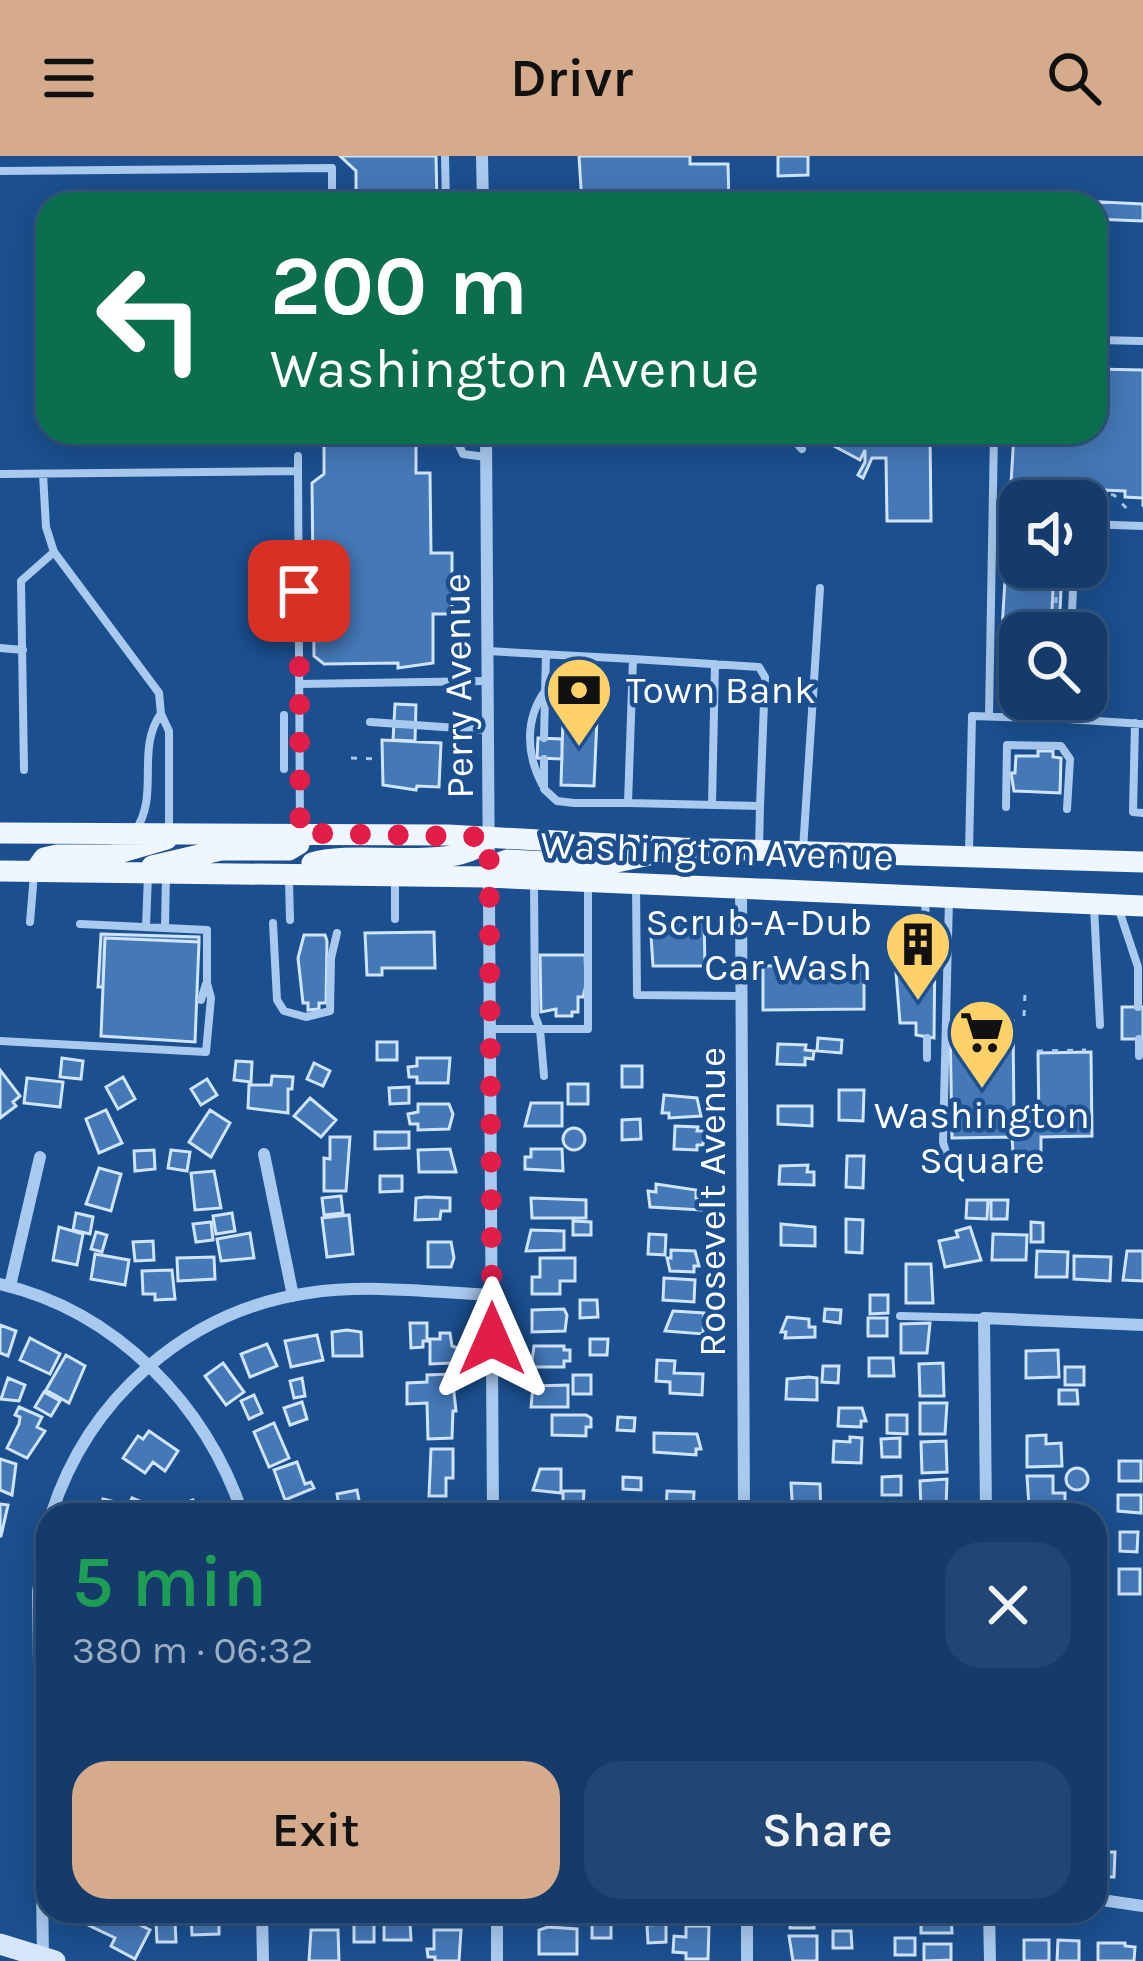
<!DOCTYPE html>
<meta charset="utf-8">
<style>
body{margin:0;font-family:Karla,sans-serif;background:#214673;color:#f1f3f6;height:100vh;display:flex;flex-direction:column;font-size:45px;white-space:nowrap}
*{box-sizing:border-box;margin:0}
p{font-size:39px;color:#9dadc1}
.icon{flex:none;width:66px;height:66px;fill:none;stroke:currentColor;stroke-width:2;stroke-linecap:round;stroke-linejoin:round}
.map{position:relative;flex:1;overflow:hidden}
.drawer{position:absolute;left:36px;top:1347px;width:1071px;height:420px;display:flex;flex-direction:column;background:#143b6b;border-radius:36px;box-shadow:0 6px 30px #0003,0 0 0 3px #33557e}
.drawer>*{flex:none}
.top-card{position:absolute;left:36px;top:36px;width:1071px;height:252px;border-radius:36px;box-shadow:0 6px 30px #0003,0 0 0 3px #33557e;background:#0b6e4f;color:#fff;overflow:hidden}
.buttons{position:absolute;left:999px;top:324px;display:grid;gap:24px}
.buttons a{display:grid;place-items:center;width:108px;height:108px;border-radius:24px;background:#143b6b;box-shadow:0 6px 30px #0003,0 0 0 3px #33557e;font-size:60px}
.pin{position:absolute;display:grid;place-items:center;width:102px;height:102px;color:#fff;margin:-51px;border-radius:24px;box-shadow:0 6px 18px #0006}
.me{position:absolute;width:132px;margin:-66px;rotate:0deg;stroke-linejoin:round;filter:drop-shadow(0 0 9px #0008)}
.turn{display:flex;align-items:center;gap:42px;height:252px;padding:0 36px;font-size:54px}
.turn .icon{width:156px;height:156px;stroke-width:2.5}
.turn b{display:block;font-size:84px;line-height:102px}
.round{display:grid;place-items:center;flex:none;width:126px;height:126px;border-radius:36px;background:#214673}
.summary{display:flex;align-items:center;justify-content:space-between;height:204px;padding:0 36px}
h1{font-size:72px;font-weight:600;line-height:90px;color:#1e9e55}
.cta{display:flex;gap:24px;margin-top:auto;padding:24px 36px}
.cta a{flex:1;height:138px;border-radius:36px;background:#d6ab8b;color:#111;font-size:48px;font-weight:600;line-height:138px;text-align:center}
.cta a+a{background:#214673;color:#f1f3f6}
header{display:flex;justify-content:space-between;align-items:center;height:156px;padding:0 36px;background:#d6ab8b;color:#111;font-size:54px;font-weight:600}
.map>svg:first-child{display:block}
.building{fill:#4478b7;stroke:#cfe3fa;stroke-width:3}
.lines{fill:none;stroke-linecap:round;stroke-linejoin:round}
.path{stroke:#a9c9ee;stroke-width:3;stroke-dasharray:6 9;stroke-linecap:butt}
.lane{stroke:#a9c9ee;stroke-width:8}
.street{stroke:#a9c9ee;stroke-width:12}
.secondary{stroke:#d6e6fa;stroke-width:21}
.primary{stroke:#f0f6ff;stroke-width:21}
.route{stroke:#e11d48;stroke-width:21;stroke-dasharray:0 37.8}
.labels{text-anchor:middle;dominant-baseline:central;stroke-width:9;stroke-linejoin:round;paint-order:stroke}
.street-label{font-size:39px;fill:#fff;stroke:#1b4f8f}
.poi-label{font-size:39px;fill:#fff;stroke:#1b4f8f;text-anchor:start}
</style>
<header><svg class="icon" aria-label="menu" viewBox="0 0 24 24"><path d="M4 6h16M4 12h16M4 18h16"/></svg>Drivr<svg class="icon" aria-label="search" viewBox="0 0 24 24"><circle cx="10" cy="10" r="6"/><path d="M15 15l6 6"/></svg></header>
<div class="map">
<svg width="1143" height="1805" viewBox="0 0 1143 1805">
<rect width="100%" height="100%" fill="#1b4f8f"/>
<path class="building" d="M340,0H436L437,48H356V15Z
M579,0H690V8H728L729,48H582Z
M778,0H808V19L778,20Z
M999,41L1143,48V65L1095,63V48H999Z
M1095,213L1143,214V351V342L1125,341V335L1057,332L1056,345H1020V411H1054L1051,477H1020V543H1049L1048,552L1003,550V534H1000L1006,473H1002L1014,278L1095,276Z
M324,276H416V317H430L431,397H452V458H433V507L398,512V507L324,508L314,500L312,327L324,318Z
M823,276H930L931,365H887L886,302H872L863,322L858,319L865,306V294L860,304L819,282Z
M1057,332L1106,334V343L1065,341V345H1056Z
M1054,411H1062L1059,477H1051Z
M395,548L416,549L415,585L393,584Z
M563,562L597,563L594,630L561,629Z
M538,582L562,583V603L537,602Z
M382,584L441,587L439,631L417,630L416,634L383,629Z
M1038,595H1053V601L1061,602L1060,637L1014,635L1011,617H1015L1016,600H1038Z
M704,763L705,810H653L651,780H655L654,764Z
M434,776L435,812H382V819H367L365,777Z
M101,778L199,781V786L105,782L103,831H98Z
M304,779H325L327,785L326,847H319V853L308,854V847H303L298,802Z
M105,782L199,786L195,886L101,880Z
M924,785L935,788L934,882L916,879V867H900L895,804L903,798L920,801L917,790Z
M540,799H585L586,829L583,841H578V856H572V860H556V853L541,856Z
M864,809V853L763,854V810Z
M1122,851H1143V883H1122Z
M957,865H1013L1014,965H1039L1038,897L1091,896L1092,980L1041,981V996L1013,997L1012,981L952,982L950,866Z
M818,882L842,884L841,897L817,895Z
M377,886H397V904H377Z
M778,888L806,889L805,894L814,895L813,903L805,902V909L777,908Z
M62,902L83,905L81,923L60,921Z
M417,902H450L448,927H417V921H409L408,911L417,910Z
M236,905L252,906L251,926L234,924Z
M314,907L330,915L323,930L307,923Z
M622,910H642V931H622Z
M0,914L20,940L13,946L16,950L0,962Z
M272,920L293,921L292,933H288V957L248,952L249,929H271Z
M123,921L135,943L118,953L106,931Z
M27,922L63,926L60,951L24,947Z
M207,923L217,939L201,949L191,933Z
M568,928H588V948H568Z
M409,931V947L390,948L389,932Z
M839,934H864L863,965L839,964Z
M664,939L697,942L701,960L669,962V957H662Z
M310,942L336,964L321,981L294,960Z
M531,947H562V970H525Z
M418,948H449L453,958L449,973L418,974V968H410L408,958L418,956Z
M778,950H812V970L778,968Z
M106,954L122,987L99,997L86,963Z
M210,954L230,967L211,1001L189,986Z
M640,963L641,983L622,984V964Z
M675,970L698,971L697,975H704L703,989H697V994L674,993Z
M563 983a11 11 0 1 1 22 0a11 11 0 1 1-22 0Z
M375,976H409V992L375,993Z
M330,981H350L346,1035H324V1002L330,1003Z
M450,993L456,1016H419L418,994Z
M531,993H562L563,1015L525,1013V1001H531Z
M154,994L155,1013L135,1015L134,995Z
M171,994L190,996L187,1015L168,1012Z
M847,1000H864L863,1032L846,1031Z
M808,1009L807,1016H814V1029L779,1028L780,1010Z
M99,1012L121,1018L111,1055L86,1048Z
M214,1015L221,1052L195,1054L191,1017Z
M380,1020H402V1035L380,1036Z
M656,1028L696,1034V1042H702L701,1054L650,1051L648,1035L656,1036Z
M341,1040L343,1057L324,1059L322,1042Z
M426,1041L450,1042V1055H441L440,1063L415,1064L416,1042Z
M531,1042L586,1044V1062H532Z
M967,1044H988L987,1063L966,1062Z
M991,1044H1008L1007,1063H991Z
M76,1057L93,1061L90,1078L73,1074Z
M232,1057L235,1075L216,1078L213,1060Z
M349,1059L353,1098L327,1101L322,1062Z
M846,1063L863,1064L862,1097L846,1096Z
M573,1065L591,1066V1079H573Z
M211,1066L213,1084L196,1086L193,1068Z
M1031,1066L1043,1067V1086H1031Z
M781,1068L815,1071V1090L781,1089Z
M59,1071L83,1078L77,1109L53,1104Z
M970,1071L981,1104L945,1111L939,1085L958,1081L956,1075Z
M531,1074L564,1075V1094L526,1095Z
M96,1076L107,1079L102,1096L91,1093Z
M250,1077L254,1102L221,1105L217,1083Z
M649,1078L666,1079L665,1099L648,1098Z
M993,1078L1027,1079L1026,1104H992Z
M153,1085L154,1104L135,1105L133,1086Z
M428,1086H451L454,1102L451,1111H428Z
M671,1094L695,1095L699,1110H694V1116L670,1115L667,1102H671Z
M1037,1095L1068,1096L1067,1121H1036Z
M1127,1095H1143V1125L1123,1124Z
M95,1098L129,1104L125,1129L91,1123Z
M1074,1100L1111,1101L1110,1125L1074,1123Z
M214,1101L215,1123L178,1125L177,1102Z
M540,1102H575V1125H560V1138H532V1121H540Z
M906,1108H931L933,1147H906Z
M172,1114L175,1143L155,1144V1138H143L142,1115Z
M664,1122L695,1124L694,1146L663,1144Z
M870,1139H888V1157L870,1158Z
M580,1144H597L598,1161L580,1162Z
M564,1153L567,1159L565,1175L532,1176V1154Z
M825,1153L841,1154L840,1167L824,1165Z
M673,1155L704,1157L703,1178L665,1175Z
M787,1161L809,1163V1171H815V1181L785,1182L786,1176H781Z
M868,1162H887V1180H868Z
M410,1167H427V1185H423V1191L411,1192Z
M930,1167L927,1197H901V1168Z
M0,1169L16,1175L8,1200L0,1197Z
M347,1174L361,1176L362,1200H333L332,1176Z
M440,1177H450L452,1190L458,1192L452,1207L430,1208V1183H440Z
M317,1179L323,1204L291,1211L285,1185Z
M30,1182L60,1198L50,1218L20,1204Z
M590,1183H608L607,1199H590Z
M267,1188L277,1210L250,1221L241,1198Z
M534,1190H564V1194H570V1205H564V1211H531Z
M1058,1194L1059,1221L1026,1222V1195Z
M66,1199L85,1210L69,1247L46,1234Z
M869,1202H893L894,1220H869Z
M657,1204L675,1205L674,1217L703,1218L702,1239L670,1237V1226L656,1225Z
M223,1207L244,1236L226,1249L205,1220Z
M943,1207L944,1240H920L919,1208Z
M823,1210H839L838,1227L822,1226Z
M1065,1211H1084V1229H1065Z
M452,1218L456,1255H453L452,1282L428,1283L427,1247L407,1248V1227L427,1226V1219Z
M573,1219H591V1238H573Z
M809,1221L817,1222V1244L786,1243L787,1223Z
M8,1222L25,1229L19,1245L1,1243Z
M302,1222L305,1240L294,1242L290,1225Z
M568,1229V1251H531L533,1230Z
M1059,1234H1077L1078,1248H1059Z
M44,1236L60,1245L51,1260L35,1251Z
M254,1239L262,1257L249,1263L241,1245Z
M302,1246L307,1263L290,1269L284,1252Z
M920,1247H947L945,1278H920Z
M19,1251L42,1261L37,1271L45,1275L27,1302L7,1292L19,1268L20,1261L15,1259Z
M839,1252H862L866,1265H861V1271L838,1270Z
M552,1259H586L591,1262V1271H586V1280L552,1279Z
M887,1259H907V1278L887,1277Z
M618,1261L635,1262L634,1275L617,1274Z
M274,1267L289,1302L269,1311L254,1276Z
M149,1275L178,1295L165,1315L153,1306L145,1317L123,1302L138,1280L143,1283Z
M654,1277L697,1278L701,1293H696V1299L654,1296Z
M1046,1279V1288L1061,1287L1062,1310L1027,1311V1280Z
M850,1281L862,1282L861,1307L833,1306L834,1285L850,1286Z
M900,1282V1301H882L881,1283Z
M946,1285L947,1316L922,1317L921,1286Z
M431,1293H453V1322H446V1340H429Z
M0,1303L16,1308L12,1339L0,1334Z
M1119,1305H1141V1325H1119Z
M297,1306L305,1328L311,1326L314,1332L285,1344L274,1314Z
M1066 1323a11 11 0 1 1 22 0a11 11 0 1 1-22 0Z
M540,1313H561V1337L533,1334Z
M901,1320V1339H882V1321Z
M1027,1320H1053V1337H1065V1351H1029Z
M623,1321L641,1322V1334L623,1333Z
M947,1323L946,1353L921,1354L920,1325Z
M791,1327L820,1328L821,1359H793Z
M357,1334L361,1354L340,1358L337,1338Z
M563,1335H584L583,1350L563,1349Z
M667,1335L694,1336L693,1359L666,1357Z
M1118,1339H1141V1357L1118,1355Z
M132,1342L147,1348L142,1359L127,1354Z
M103,1343L128,1349L125,1359H99Z
M193,1344L200,1359H172L170,1353Z
M165,1346L169,1357L151,1359L148,1353Z
M0,1348L8,1349L1,1380H0Z
M420,1354H455V1359H420Z
M1120,1376H1138L1137,1396L1120,1395Z
M1119,1413H1140V1438H1119Z
M1095,1595H1104L1105,1616H1095Z
M1095,1696H1115L1114,1721H1095Z
M92,1755H112L150,1774L135,1803L111,1790L115,1782L86,1768Z
M183,1755H219V1778L192,1779L191,1761H184Z
M307,1755H336V1766H307Z
M434,1755H460V1764H434Z
M539,1755H574V1759L539,1760Z
M674,1755H708V1762L674,1761Z
M790,1755H814V1772H790Z
M927,1755H951L952,1777H921V1764H927Z
M592,1764H611V1782H592Z
M156,1766H175L176,1786H157Z
M354,1766H374V1786H354Z
M410,1767L411,1784H384V1768Z
M666,1768V1786L648,1787L647,1769Z
M686,1770H709L708,1803H686V1797L673,1796L674,1780L686,1781Z
M548,1771L577,1773V1798H539V1774Z
M311,1774H338L339,1805H309Z
M434,1774H461L459,1805H435V1801H428L427,1793H434Z
M833,1775H851L852,1792H833Z
M789,1780H817V1805H793Z
M895,1782H915V1799H895Z
M1024,1784H1049V1805H1024Z
M1058,1784L1079,1785V1805H1057Z
M1098,1787H1125V1790L1135,1791L1134,1805H1098Z
M924,1788H951V1804L924,1805Z"/>
<g class="lines">
<path class="path" d="M1060,345V336L1114,339L1130,356
M1055,477L1057,411
M351,602L381,603
M1024,860L1025,838
M961,863H1013
M1037,895L1086,894"/>
<path class="lane" d="M445,0L446,48
M0,15L332,12V48
M537,47L552,41H582
M1095,184L1143,185
M453,276L463,298L486,301
M786,276L802,293
M298,315V300
M0,318L298,315L300,675
M43,318L46,371L54,396L159,537L161,558L169,575V674
M1086,368L1143,370
M1071,477L1074,411
M0,492L23,494
M487,495L633,503L628,647L760,650L759,693
M633,503L759,511L765,521L760,650
M300,528L487,525
M284,559V613
M989,560L994,276
M1067,563L1143,568
M370,566L487,574
M1135,567L1133,656L1143,657
M544,582L546,498
M544,603V633L557,645L574,647H628
M24,614L21,425L54,396
M542,628C526,598 525,563 545,535
M712,649L715,508
M1006,651L1007,589L1061,590L1070,603L1067,653
M135,675C160,640 136,594 160,559
M803,694L820,432
M969,696L972,560L1067,563L1068,543
M289,724L290,764
M534,728L535,860L540,873H588V728
M636,729L637,839L740,840
M925,745L927,785
M1094,751L1100,869
M1118,751L1138,811V851
M395,763V720
M30,766L34,718
M273,767L277,844L284,855L306,861L330,855L331,802L337,777
M146,771L148,719
M165,771L166,719
M201,844L206,828
M489,873H540L544,920
M927,882V902
M1139,883V900
M0,885L206,896L211,842L207,827V774L80,768
M948,1004L943,986L949,743
M900,1160L984,1162"/>
<path class="street" d="M482,0L483,48
M486,276L493,1359
M741,732L744,1359
M264,998L293,1140
M0,1128C116,1155 206,1248 243,1359
M10,1130L40,1001
M51,1359C88,1243 186,1155 308,1137C368,1128 431,1136 491,1139
M986,1359L984,1162L1143,1169
M1095,1743L1143,1750
M262,1755L263,1805
M497,1755V1805
M747,1755V1805
M989,1755L990,1805
M43,1804L38,1436L48,1372"/>
<path class="secondary" d="M0,1788L55,1805"/>
<path class="primary" d="M0,677L448,679L681,692L1143,706
M312,707C358,692 462,719 489,681
M152,710L221,694H289L299,688L300,677
M0,715L488,721L1143,750
M34,716L44,702L57,699H112L167,683
M488,719L496,708L507,704L603,709L658,697"/>
</g>
<g class="lines">
<path class="route" d="M299,435L300,677L489,681L492,1183"/>
</g>
<defs>
<symbol id="bank-pin" viewBox="-11 -11 22 30"><path d="M0 17L-7.5 6A9.5 9.5 0 1 1 7.5 6Z" fill="#ffd166" stroke="#1b4f8f"/><path d="M-6-4H6V4H-6ZM0-2.3a2.3 2.3 0 1 0 0 4.6a2.3 2.3 0 1 0 0-4.6Z" fill="#111"/></symbol>
<symbol id="building-pin" viewBox="-11 -11 22 30"><path d="M0 17L-7.5 6A9.5 9.5 0 1 1 7.5 6Z" fill="#ffd166" stroke="#1b4f8f"/><path d="M-4-6H4V6H1V3H-1V6H-4ZM-2.5-4.3h1.7v1.8h-1.7ZM.8-4.3h1.7v1.8H.8ZM-2.5-1h1.7V.8h-1.7ZM.8-1h1.7V.8H.8Z" fill="#111"/></symbol>
<symbol id="supermarket-pin" viewBox="-11 -11 22 30"><path d="M0 17L-7.5 6A9.5 9.5 0 1 1 7.5 6Z" fill="#ffd166" stroke="#1b4f8f"/><path d="M-6-5.5h2.5l.6 2H6L4.5 2H-2.5L-4.4-4H-6ZM-1.5 3.2a1.3 1.3 0 1 0 .1 0ZM3 3.2a1.3 1.3 0 1 0 .1 0Z" fill="#111"/></symbol>
</defs>
<g fill-rule="evenodd">
<use href="#bank-pin" x="541" y="496" width="76" height="104"/>
<use href="#building-pin" x="880" y="750" width="76" height="104"/>
<use href="#supermarket-pin" x="944" y="838" width="76" height="104"/>
</g>
<g class="labels">
<g class="street-label">
<text transform="translate(458 530) rotate(-91)">Perry Avenue</text>
<text transform="translate(717 695) rotate(2)">Washington Avenue</text>
<text transform="translate(712 1046) rotate(-90)">Roosevelt Avenue</text>
</g>
<g class="poi-label">
<text x="626" y="534">Town Bank</text>
<text x="872" y="766" text-anchor="end">Scrub-A-Dub<tspan x="872" dy="45">Car Wash</tspan></text>
<text x="982" y="959" text-anchor="middle">Washington<tspan x="982" dy="45">Square</tspan></text>
</g>
</g>
</svg>
<div class="buttons">
<a><svg class="icon" aria-label="sound" viewBox="0 0 24 24"><path d="M4 9h4l5-4v14l-5-4H4zM17 9q2 3 0 6"/></svg></a>
<a><svg class="icon" aria-label="search" viewBox="0 0 24 24"><circle cx="10" cy="10" r="6"/><path d="M15 15l6 6"/></svg></a>
</div>
<div class="pin" style="left:299px;top:435px;background:#d93025"><svg class="icon" aria-label="arrive" viewBox="0 0 24 24"><path d="M6 21V4h12l-3 4 3 4H6"/></svg></div>
<svg class="me" style="left:492px;top:1183px" viewBox="-20 -20 40 40"><path d="M0-17L14 15 0 8-14 15z" fill="#e11d48" stroke="#fff" stroke-width="4"/></svg>
<div class="top-card">
<div class="turn"><svg class="icon" aria-label="left" viewBox="0 0 24 24"><path d="M17 20v-9H6M10 6l-5 5 5 5"/></svg><div><b>200 m</b>Washington Avenue</div></div>
</div>
<section class="drawer">
<div class="summary"><div><h1>5 min</h1><p>380 m · 06:32</p></div><a class="round"><svg class="icon" aria-label="close" viewBox="0 0 24 24"><path d="M6 6l12 12M18 6L6 18"/></svg></a></div>
<div class="cta"><a>Exit</a><a>Share</a></div>
</section>
</div>
